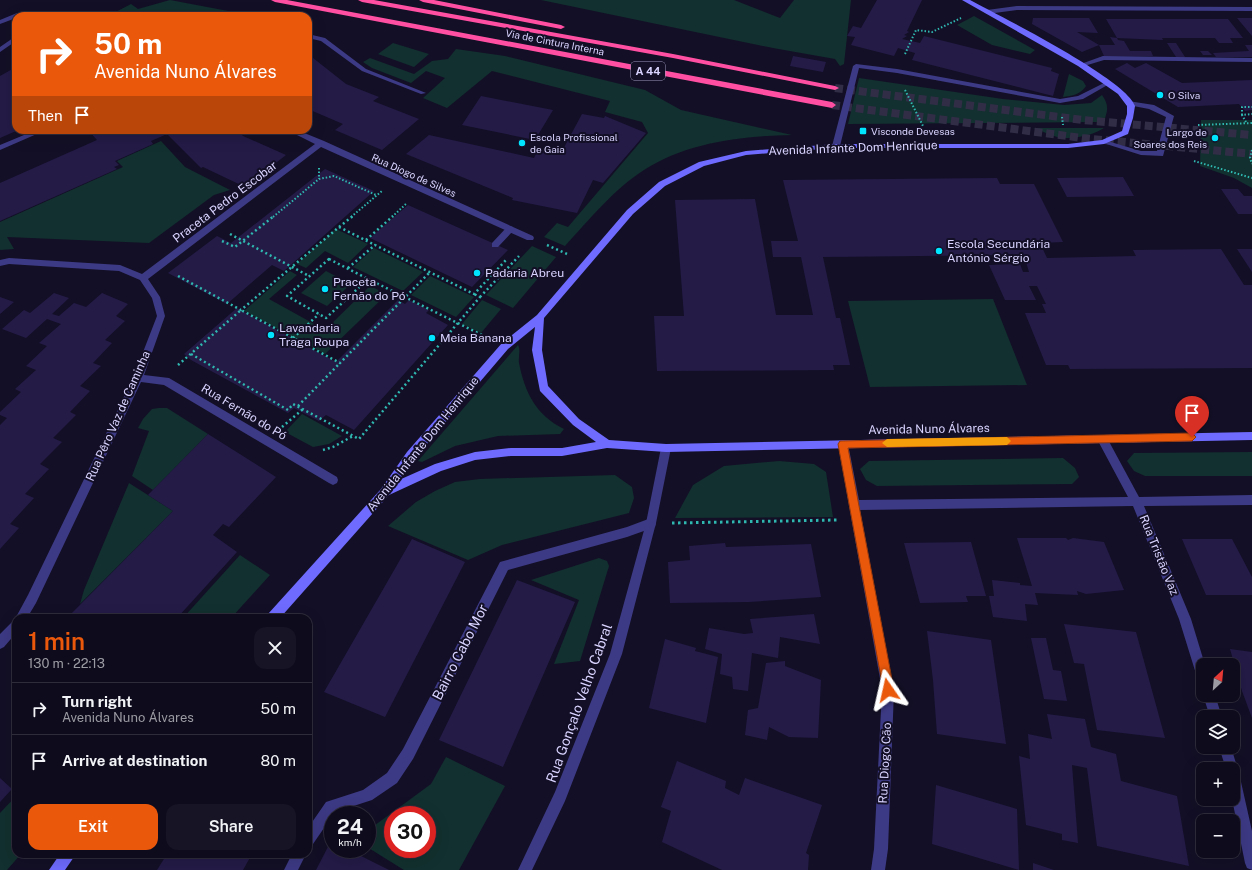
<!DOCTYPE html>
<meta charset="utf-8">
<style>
body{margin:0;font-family:"Public Sans",sans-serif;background:#171425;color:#f1f3f6;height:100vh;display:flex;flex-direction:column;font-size:15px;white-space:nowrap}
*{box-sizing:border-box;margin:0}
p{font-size:13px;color:#9b9ba3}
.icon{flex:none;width:22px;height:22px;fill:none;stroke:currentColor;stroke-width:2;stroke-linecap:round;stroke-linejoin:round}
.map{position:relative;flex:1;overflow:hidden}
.drawer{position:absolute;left:12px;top:614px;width:300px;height:244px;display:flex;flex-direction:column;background:#0e0b1c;border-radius:12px;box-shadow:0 4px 16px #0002,0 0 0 1px #2e2b3b}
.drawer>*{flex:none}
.top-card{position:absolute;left:12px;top:12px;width:300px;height:122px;border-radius:12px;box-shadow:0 4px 16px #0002,0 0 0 1px #2e2b3b;background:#ea580c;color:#fff;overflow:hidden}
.needle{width:26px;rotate:26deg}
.fabs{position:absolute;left:1196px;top:658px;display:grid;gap:8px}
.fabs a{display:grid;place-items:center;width:44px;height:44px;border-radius:8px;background:#0e0b1c;box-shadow:0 4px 16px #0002,0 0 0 1px #2e2b3b;font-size:20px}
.speed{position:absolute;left:324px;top:806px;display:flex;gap:8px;font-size:20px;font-weight:700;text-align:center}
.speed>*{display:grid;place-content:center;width:52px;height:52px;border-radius:50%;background:#0e0b1c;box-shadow:0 4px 16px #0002,0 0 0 1px #2e2b3b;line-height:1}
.speed small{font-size:10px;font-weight:400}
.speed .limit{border:6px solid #d22;background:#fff;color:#111}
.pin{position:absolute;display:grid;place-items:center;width:34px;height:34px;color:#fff;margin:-41px -17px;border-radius:50% 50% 50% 0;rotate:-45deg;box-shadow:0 0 4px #0007}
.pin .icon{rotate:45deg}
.me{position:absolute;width:44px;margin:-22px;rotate:349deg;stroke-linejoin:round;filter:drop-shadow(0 0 3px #0008)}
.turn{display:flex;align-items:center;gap:14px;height:84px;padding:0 16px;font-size:18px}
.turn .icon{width:52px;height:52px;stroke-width:2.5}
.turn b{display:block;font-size:28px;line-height:34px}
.then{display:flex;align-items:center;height:38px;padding:0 16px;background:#0003;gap:8px;font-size:15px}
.round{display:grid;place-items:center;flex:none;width:42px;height:42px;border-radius:12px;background:#171425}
.head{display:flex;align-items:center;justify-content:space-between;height:68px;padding:0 16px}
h1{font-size:24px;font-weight:600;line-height:30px;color:#ea580c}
.primary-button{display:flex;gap:8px;margin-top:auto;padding:8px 16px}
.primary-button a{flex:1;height:46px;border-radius:12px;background:#ea580c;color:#fff;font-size:16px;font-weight:600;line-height:46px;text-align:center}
.primary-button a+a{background:#171425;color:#f1f3f6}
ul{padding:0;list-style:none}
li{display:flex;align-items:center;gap:12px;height:52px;padding:0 16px;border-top:1px solid #2e2b3b}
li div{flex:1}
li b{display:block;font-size:15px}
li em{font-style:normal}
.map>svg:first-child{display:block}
.green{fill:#12302f;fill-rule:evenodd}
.building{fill:#241b47}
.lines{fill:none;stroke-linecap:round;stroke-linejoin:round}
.motorway-tunnel{stroke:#312d47;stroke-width:8;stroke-dasharray:8 4;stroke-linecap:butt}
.path-far2{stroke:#2fb8b0;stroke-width:2;stroke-dasharray:1.5 2;stroke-linecap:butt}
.path-far1{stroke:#2fb8b0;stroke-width:2.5;stroke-dasharray:2 3;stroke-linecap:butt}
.path{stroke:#2fb8b0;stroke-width:3;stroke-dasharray:2.5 3.5;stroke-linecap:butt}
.service{fill:#3d3a85;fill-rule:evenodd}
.minor{fill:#3d3a85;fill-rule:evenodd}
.secondary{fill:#6f6bff;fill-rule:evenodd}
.motorway{fill:#ff4fa3;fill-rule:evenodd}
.route{fill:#ea580c;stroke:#983908}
.slow{fill:#f59e0b}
.poi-dot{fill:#00e5ff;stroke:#130f26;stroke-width:1.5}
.labels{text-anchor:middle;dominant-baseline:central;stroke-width:4;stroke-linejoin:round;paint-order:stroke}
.far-street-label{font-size:10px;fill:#d9d4ff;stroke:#130f26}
.far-poi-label{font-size:10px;fill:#d9d4ff;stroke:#130f26;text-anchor:start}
.shield{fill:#130f26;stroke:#9e99be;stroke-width:1}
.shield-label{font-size:11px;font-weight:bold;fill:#d9d4ff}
.street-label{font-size:12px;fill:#d9d4ff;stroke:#130f26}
.poi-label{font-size:12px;fill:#d9d4ff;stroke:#130f26;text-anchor:start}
.near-street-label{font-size:14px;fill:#d9d4ff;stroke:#130f26}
</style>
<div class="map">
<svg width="1252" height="870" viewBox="0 0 1252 870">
<rect width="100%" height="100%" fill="#130f26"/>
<path class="green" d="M170,0L244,14L108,16L131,4L138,9Z
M541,0H734L780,18L794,0H851L844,64L840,66L835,59L773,48Z
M974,16L1035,50L1030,54L992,45L957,25Z
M393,43L429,54L414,67L378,54Z
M456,49L505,56L645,90L681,110L792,135C742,136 687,142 644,170C614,189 589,220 565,246L544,237L557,223L568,227L648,133L642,122L605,112L610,101L492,71L447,108L423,98L445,78L426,71L411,83L372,68L363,62L370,58L414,74L432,61L448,59Z
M1069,74L1083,81L1086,86C1081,94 1072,96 1063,97Z
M859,78L1003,99L1064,105L1091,103L1102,95C1109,105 1108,110 1104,121L1097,122L848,124Z
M1201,120H1252V188L1234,178L1200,166Z
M1033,128H1104C1092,136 1068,141 1054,136C1047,134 1040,130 1033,128Z
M161,141L185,167L230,190L214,195L149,243L7,237L14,249L0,250V222L123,167L117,161Z
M336,229L368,244L348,263L325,251L306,268L297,264Z
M532,246L556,257L513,308L486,295Z
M374,248L423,272L403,291L353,267Z
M290,271L297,275L269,299L325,330L370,286L387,294L325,354L244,311Z
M326,271L351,284L327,306L301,293Z
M430,276L474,297L456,317L411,295Z
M993,299L1027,385L870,387L848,301Z
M482,300L501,309L481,333L462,324Z
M518,345C521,350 518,357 519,363C525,393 536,415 564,429L560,434L498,436L455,446L422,462L418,461Z
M159,408H167L208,434L153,490L132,476L149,431L138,428L143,419L152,409Z
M302,414L342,436L329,444L313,447L285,432Z
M1252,452V476H1145L1134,471L1127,461L1134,453Z
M1063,458L1075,468L1079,477L1072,484L877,486L866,480L860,469L869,461Z
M779,461L814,464L826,472L833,517L675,518L693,485L724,466Z
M615,475L632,487L634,498L629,513L502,545L468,560L388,526L416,502L435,491L455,482L480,479Z
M129,483L173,511L80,604L84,590Z
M240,555L270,575L231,618H183Z
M599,558L607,561L609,566L580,661L554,664L579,600L531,580Z
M446,757L505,786L459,870H404L367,847V831L431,784ZM393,815H427V849H393Z
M16,796V854H21L7,870H0V813Z"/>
<path class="building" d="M877,0H922L907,31L909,32L904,35L907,36L902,39L920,43L924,36L1052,68L1051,71L1059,74L1053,96L912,60L915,53L898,48L894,56L851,45L855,37L847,36L853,26L861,28Z
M1033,18H1089L1098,33L1077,32L1099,45L1082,52L1032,24Z
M1237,18H1252V36Z
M1106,19H1228L1243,38H1230L1233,43H1219L1215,38H1162L1163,40L1117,38L1118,40L1124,41L1130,51H1151L1153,56H1104L1099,45H1115L1110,37L1117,38Z
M1167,43H1176L1185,57H1176Z
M1245,45H1252V57H1216L1213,53L1249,51Z
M1200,51H1208L1212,55H1203Z
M308,54L346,84L379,97L373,101L419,119L382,150L335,130L343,124L308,109Z
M793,56L826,62L823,72L790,66Z
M1127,63L1135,68L1146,63L1182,83L1252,80V110L1245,111L1239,104L1178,107L1115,69Z
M16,67V131L0,138V76Z
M481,96L553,110L535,140L462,125Z
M582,114L604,118L605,116L646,133L603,183L593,180L577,213L512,200L513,198L406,154L429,135L534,158L538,150L560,155Z
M91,130H237L243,136L286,155L245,187L203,167L201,168L167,134L151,141L153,144L115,161L119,165L114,167L117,169L0,221V183L97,140L89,131Z
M325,169L374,191L284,271L272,265L227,304L168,273L217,236L231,243Z
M1123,177L1134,196L1067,197L1057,178Z
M997,178L1000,184H1034L1063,242L1040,243L1047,258L1136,256L1133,250L1221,249L1244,285H1252V368L1070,369L1068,365H1046L1025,313H1046L1042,304H1046L1037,286H1029L1036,300H1005L989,265L1020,264L1023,272H1029L1024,255L823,257L836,318H840L850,365H833L834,370L657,371L654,316H684L675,200L755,199L776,315H813L801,257H773L771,241H798L783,180Z
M1221,189H1238L1244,196H1252V214H1238Z
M408,205L508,250L472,287L370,238Z
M1237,249H1252V272Z
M54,293L69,298L52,314L59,316L74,303L86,307L102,293L128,304L116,316L125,321L105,340L112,343L93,363L101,366L80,386L90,391L70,412L76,415L53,438L62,442L40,464L49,469L25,494L34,498L10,524L19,528L0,549V425L7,418L0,415V412L21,392L15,389L36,370L26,366L47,346L39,343L61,324L47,319L26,338L2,329L24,310L30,313Z
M0,297L14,302L0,314Z
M398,300L405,304L409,300L429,310L426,313L448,325L354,430L326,415L319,421L294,408L288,413L191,360L184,354L237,308L336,362Z
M208,434L276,477L229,527L223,524L213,535L237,552L177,618H67L173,511L148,495Z
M1017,538H1066L1068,540L1073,538L1104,542L1124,590L1086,594L1077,591L1078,595L1035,593L1038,605L1025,604L1027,621L993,617L989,596H994L992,580L1020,583V585L1032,586Z
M412,539L465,562L385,717L324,692Z
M1182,539H1232L1252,577V595H1206Z
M971,542L986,596H966L968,602L920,603L904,543Z
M725,543L726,547L811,544L821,597L749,602L670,603L668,562L690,560L689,546Z
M517,580L575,602L503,767L439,740Z
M814,614L820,644L780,637L778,658L752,653L748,691L733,689L732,677L720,674L722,654L705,649L709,628L744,634L753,633L750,619Z
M1064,624L1136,632L1165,738L1097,730L1084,664L1074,663Z
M927,631L991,640L1006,744L937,734L933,680Z
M1031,638H1046L1053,670L1061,671L1067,701L1044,699Z
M665,639L696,648L695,651L718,657L706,723L649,708Z
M1230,649L1252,652V718L1242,691Z
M785,661V666L821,680L818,738L789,737L769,727L767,740L745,735L748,710L758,708L766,663Z
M1047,714L1085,719L1091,747L1116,754L1121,781L1177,796L1189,866L1097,846L1087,768L1072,765L1078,843L1062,840V834L1026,825L1019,756L1030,759L1028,734L1052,739Z
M677,761L726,781L725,788L739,795L745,778L822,805L806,853L809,855L808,870H722L662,842L671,811L661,807Z
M0,778L12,789L0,802Z
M936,785L1017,809L1019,870L932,844Z
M331,841L333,842V849H347L389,870H316Z
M167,854H252L243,870H157Z
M1033,863L1054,870H1033Z"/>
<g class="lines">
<path class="motorway-tunnel" d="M835,88L1083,120L1252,135
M832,105L1082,138L1252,154"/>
<path class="path-far2" d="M905,54L916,30L932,32L961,18
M905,90L923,126
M1242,115V107H1252
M1062,117L1063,125
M1246,122L1242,115L1252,114
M1198,125L1252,123
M1252,150L1250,158L1252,164
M1194,161L1252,178
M319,168V179
M273,217L319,179L334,176L376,195
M351,217L382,191
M392,217L407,203"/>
<path class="path-far1" d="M339,227L353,216
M230,234L309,276
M366,240L393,216
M222,241L235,247L274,216
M547,245L567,254
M329,259L368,279L326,318L287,296Z
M348,268L375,245L474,294L507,259
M178,276L241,310L339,227L375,245
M368,279L484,336
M480,297L519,256
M293,338L319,314
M191,354L288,410L293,404L359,439L480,297L474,294
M178,365L241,310L340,363L430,272
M298,406L340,363
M282,427L303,409
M323,450L333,447L353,436"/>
<path class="path" d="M672,523L837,520"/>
<path class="service" d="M17,13L30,16H16V18L0,24V20Z
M308,34L325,38L366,69L426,93L421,94L362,71L321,41L308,38Z
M16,36V41L0,52V47Z
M1103,56L1252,58V62L1104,60L1081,67L1078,65Z
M856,64L897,69L1060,99L1078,96L1106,82L1111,83L1083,99L1060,103L897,73L859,68L840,146L836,148L832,146L853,66Z
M1128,101L1154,105L1174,116L1163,156L1141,155L1100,142L1104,140L1141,151H1157L1166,117L1149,109L1128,105Z
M510,226L513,227V231L498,247H492V243L507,227Z
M651,518L655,519L656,523L655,527L627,537L508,570L413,759L397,783L372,800L335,812L313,844L308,846V828L326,802L363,790L387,773L403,749L500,562L627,527Z
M292,854H306L298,870H284Z"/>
<path class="minor" d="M1017,6L1252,7V11L1017,10L987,14L984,12L987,10Z
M36,130H46L0,150V145Z
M287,130H297L324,141L533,236L534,238L533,240H527L321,147L148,279L160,297L165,316L144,375L169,378L337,477L338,480L337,483L333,485L329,483L164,385L141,382L36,603L27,618H16V633L4,647L0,649V634L15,619L28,595L133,378L157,316L152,298L140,280L119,271L9,264L0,266V260L9,258L120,265L142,274L315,144Z
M1102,435L1106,436L1139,497L1252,495V505L1144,506L1191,619L1205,665H1203V683L1199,681L1197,677L1179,619L1133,506L860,510L894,690L888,849L885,870H871L874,849L882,690L838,444L839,441L843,440L847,441L848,444L859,500L1128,497L1097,439L1098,436Z
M666,444L670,445L671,448L656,523L622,654L565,801L532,870H518L555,792L610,654L646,523L661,448L662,445Z
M1203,695H1215L1222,717H1210Z
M1219,747H1231L1239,773L1252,831V870L1247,868L1245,863L1232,799L1233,769H1226Z"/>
<path class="secondary" d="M962,0H970C1000,16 1126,79 1135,106L1133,118L1128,134L1104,144L1068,148H836L746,155L704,166L665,186L633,214L544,318L542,350L548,386L579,419L609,440L666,444L1252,432V440L666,452L607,448L562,456H511L475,460L441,471L389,495L280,618H266L268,614L381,489L407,452L502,343L537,315L627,210L659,182L699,162L746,151L836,144H1068L1102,140L1122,131L1127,114V106L1118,94L1078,66ZM535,327L532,350L540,391L573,425L596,442L562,448H511L475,452L435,464L399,480L415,458L508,349Z
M60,854H76L65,870H49Z"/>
<path class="motorway" d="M271,0H287L832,102L836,105L832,108L275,2Z
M358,0H374L673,54L835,86L839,88L835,90L673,58L362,2Z
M419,0H434L561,25L565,27L561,29L423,2Z"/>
</g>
<path class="route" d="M1192,433L1196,437L1192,441L848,448L894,690L892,694L888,695L884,694L838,444L840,441Z"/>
<path class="slow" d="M1007,437L1011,441L1007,445L887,447L882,443L887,439Z"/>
<g class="poi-dot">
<circle cx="1160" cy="95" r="4"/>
<rect x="859" y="127" width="8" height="8" rx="2"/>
<circle cx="1215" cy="138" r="4"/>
<circle cx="522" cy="143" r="4"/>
<circle cx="939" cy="251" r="4"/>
<circle cx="477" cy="273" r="4"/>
<circle cx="325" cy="289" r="4"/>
<circle cx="271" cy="335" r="4"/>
<circle cx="432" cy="338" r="4"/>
</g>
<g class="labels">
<g class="far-street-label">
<text transform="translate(555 42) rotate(11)">Via de Cintura Interna</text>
<text transform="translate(414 175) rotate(24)">Rua Diogo de Silves</text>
</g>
<g class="far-poi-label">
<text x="1168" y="95">O Silva</text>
<text x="871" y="131">Visconde Devesas</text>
<text x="1207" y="132" text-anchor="end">Largo de<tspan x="1207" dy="12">Soares dos Reis</tspan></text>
<text x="530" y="137">Escola Profissional<tspan x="530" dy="12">de Gaia</tspan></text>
</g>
<rect class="shield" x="631" y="62" width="34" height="18" rx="3"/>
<g class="shield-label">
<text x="648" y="71">A 44</text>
</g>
<g class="street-label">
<text transform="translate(853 148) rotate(-2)">Avenida Infante Dom Henrique</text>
<text transform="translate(225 202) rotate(-37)">Praceta Pedro Escobar</text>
<text transform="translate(244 412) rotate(31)">Rua Fernão do Pó</text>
<text transform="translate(118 416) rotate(-66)">Rua Pêro Vaz de Caminha</text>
<text transform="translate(929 429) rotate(-1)">Avenida Nuno Álvares</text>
<text transform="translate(423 444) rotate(-51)">Avenida Infante Dom Henrique</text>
<text transform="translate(1159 555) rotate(68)">Rua Tristão Vaz</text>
<text transform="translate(885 763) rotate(-87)">Rua Diogo Cão</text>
</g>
<g class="poi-label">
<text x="947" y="244">Escola Secundária<tspan x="947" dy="14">António Sérgio</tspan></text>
<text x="485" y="273">Padaria Abreu</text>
<text x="333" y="282">Praceta<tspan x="333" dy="14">Fernão do Pó</tspan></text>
<text x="279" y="328">Lavandaria<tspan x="279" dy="14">Traga Roupa</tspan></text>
<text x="440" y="338">Meia Banana</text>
</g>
<g class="near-street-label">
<text transform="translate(460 652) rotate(-63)">Bairro Cabo Mor</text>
<text transform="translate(579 703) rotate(-70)">Rua Gonçalo Velho Cabral</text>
</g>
</g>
</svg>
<div class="fabs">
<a><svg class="needle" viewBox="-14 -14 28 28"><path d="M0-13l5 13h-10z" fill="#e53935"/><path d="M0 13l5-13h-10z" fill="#9b9ba3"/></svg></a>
<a><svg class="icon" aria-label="layers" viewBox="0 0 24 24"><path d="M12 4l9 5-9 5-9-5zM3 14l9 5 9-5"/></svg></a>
<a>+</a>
<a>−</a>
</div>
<div class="speed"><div>24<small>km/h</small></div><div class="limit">30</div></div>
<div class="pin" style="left:1192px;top:437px;background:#d93025"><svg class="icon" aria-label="arrive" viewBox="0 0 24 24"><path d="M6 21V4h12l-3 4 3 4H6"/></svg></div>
<svg class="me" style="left:888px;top:690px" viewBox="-20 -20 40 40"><path d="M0-17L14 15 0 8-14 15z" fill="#ea580c" stroke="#fff" stroke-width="4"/></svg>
<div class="top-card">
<div class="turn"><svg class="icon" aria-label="right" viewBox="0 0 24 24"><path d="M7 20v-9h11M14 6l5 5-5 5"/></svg><div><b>50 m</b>Avenida Nuno Álvares</div></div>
<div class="then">Then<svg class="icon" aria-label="arrive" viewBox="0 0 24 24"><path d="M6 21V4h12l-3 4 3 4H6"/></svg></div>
</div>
<section class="drawer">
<div class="head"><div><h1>1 min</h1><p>130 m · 22:13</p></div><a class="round"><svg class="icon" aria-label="close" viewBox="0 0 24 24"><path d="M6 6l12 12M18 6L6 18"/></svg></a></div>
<ul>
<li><svg class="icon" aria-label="right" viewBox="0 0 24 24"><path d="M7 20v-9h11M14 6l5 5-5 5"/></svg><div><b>Turn right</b><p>Avenida Nuno Álvares</p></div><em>50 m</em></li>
<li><svg class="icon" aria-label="arrive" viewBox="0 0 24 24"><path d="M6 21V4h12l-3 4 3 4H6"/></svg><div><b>Arrive at destination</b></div><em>80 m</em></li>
</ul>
<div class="primary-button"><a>Exit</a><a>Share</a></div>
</section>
</div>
